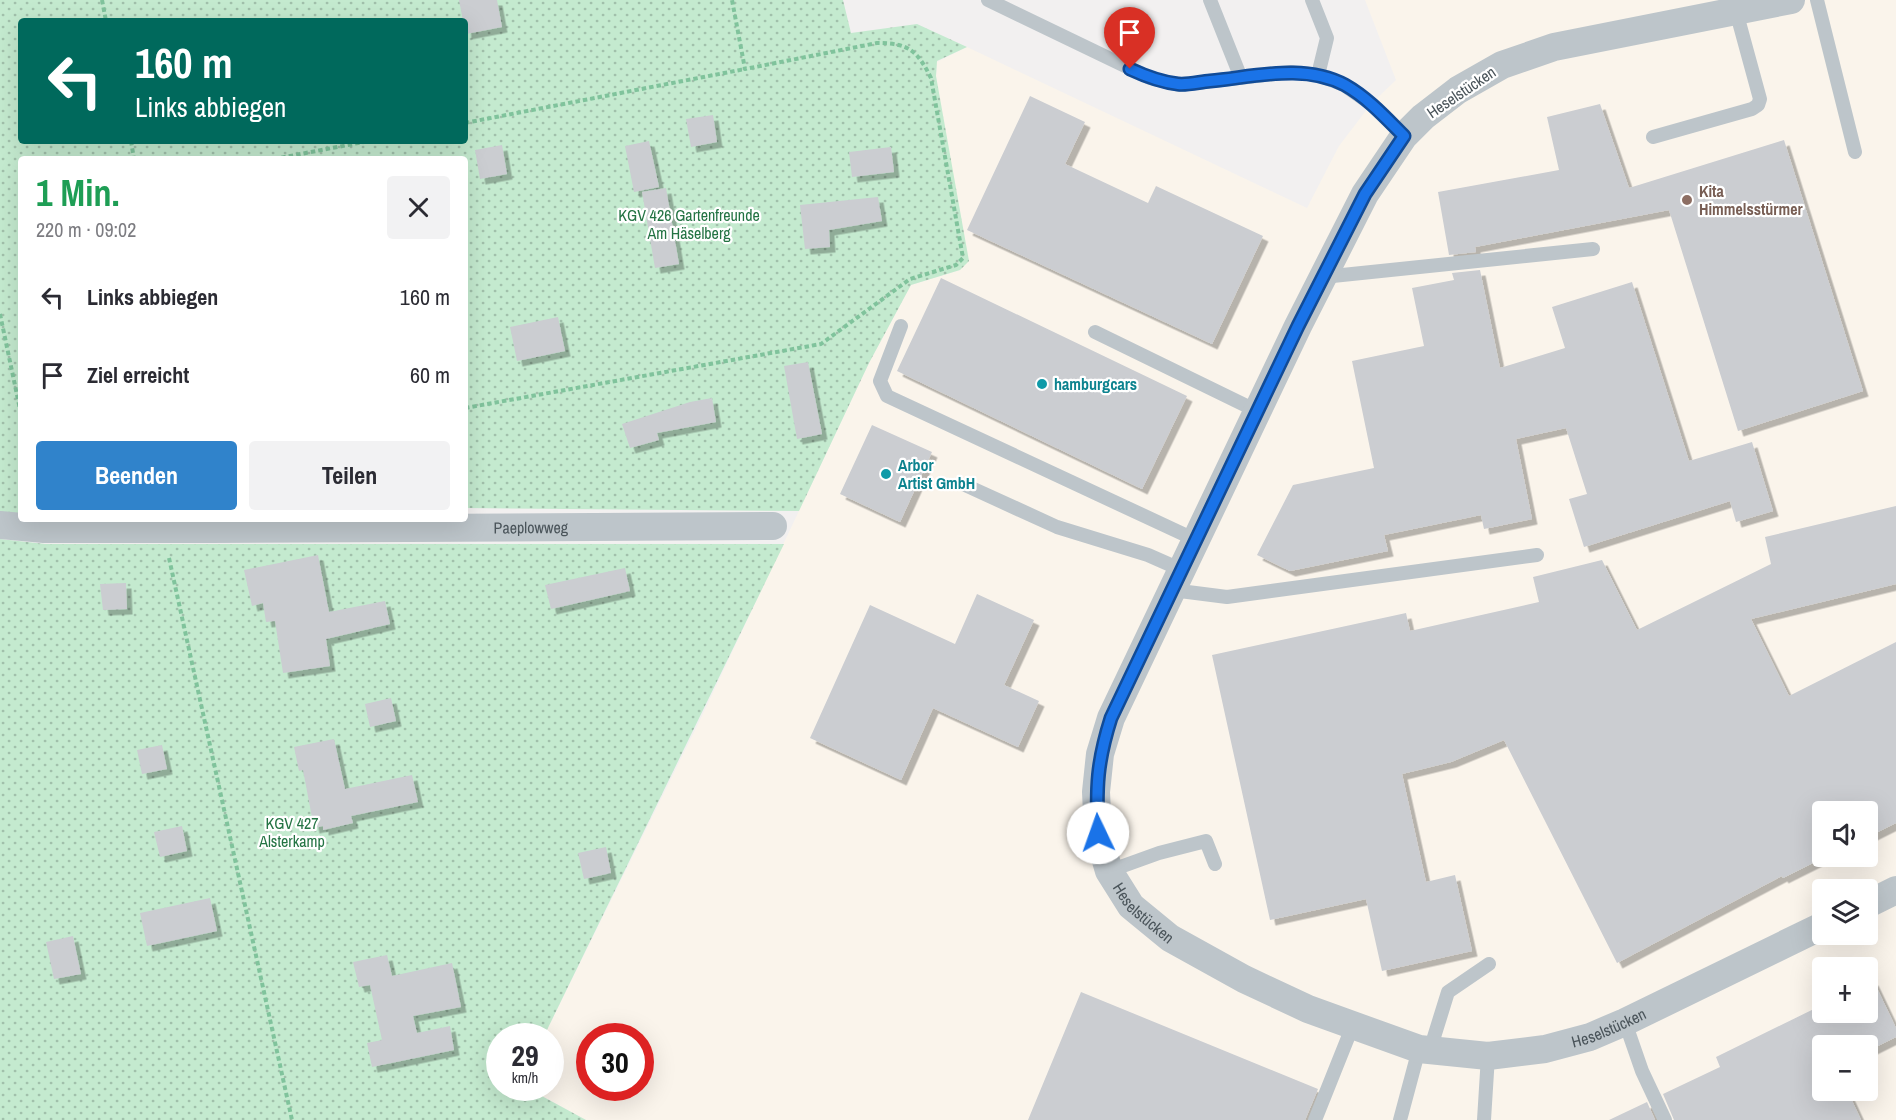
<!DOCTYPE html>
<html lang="de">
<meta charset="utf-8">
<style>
body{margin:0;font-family:"Archivo Narrow",sans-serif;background:#f2f2f3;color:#2b2b33;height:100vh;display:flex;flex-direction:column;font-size:22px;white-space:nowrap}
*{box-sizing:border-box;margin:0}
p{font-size:20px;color:#7c7c81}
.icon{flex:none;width:33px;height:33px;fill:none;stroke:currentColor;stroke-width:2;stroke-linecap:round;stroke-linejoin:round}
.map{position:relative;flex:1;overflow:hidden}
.drawer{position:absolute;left:18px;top:156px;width:450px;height:366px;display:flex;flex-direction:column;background:#fff;border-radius:6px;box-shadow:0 6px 24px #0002}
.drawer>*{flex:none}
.banner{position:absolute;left:18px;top:18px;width:450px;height:126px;border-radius:6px;box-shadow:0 6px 24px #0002;background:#00695c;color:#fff;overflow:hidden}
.fabs{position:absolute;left:1812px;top:801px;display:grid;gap:12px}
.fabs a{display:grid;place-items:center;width:66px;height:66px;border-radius:6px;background:#fff;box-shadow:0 6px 24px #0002;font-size:30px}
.speed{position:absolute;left:486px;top:1023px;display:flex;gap:12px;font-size:30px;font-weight:700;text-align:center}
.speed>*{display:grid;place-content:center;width:78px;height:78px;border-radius:50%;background:#fff;box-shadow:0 6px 24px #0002;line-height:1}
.speed small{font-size:15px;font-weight:400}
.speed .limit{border:9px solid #d22;background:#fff;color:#111}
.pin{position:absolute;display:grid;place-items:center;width:51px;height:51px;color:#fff;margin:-62px -26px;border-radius:50% 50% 50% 0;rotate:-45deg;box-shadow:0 0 6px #0007}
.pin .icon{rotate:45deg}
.me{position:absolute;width:66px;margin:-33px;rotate:357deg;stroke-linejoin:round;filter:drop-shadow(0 0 4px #0008)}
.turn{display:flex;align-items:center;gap:21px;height:126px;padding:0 18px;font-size:27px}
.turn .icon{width:78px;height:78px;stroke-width:2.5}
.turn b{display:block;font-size:42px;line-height:51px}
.round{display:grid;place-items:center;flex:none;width:63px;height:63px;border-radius:6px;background:#f2f2f3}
.headline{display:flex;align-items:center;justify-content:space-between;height:102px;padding:0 18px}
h1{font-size:36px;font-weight:700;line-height:45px;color:#1e9e55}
.action{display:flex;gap:12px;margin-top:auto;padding:12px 18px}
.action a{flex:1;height:69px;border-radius:6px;background:#3083cb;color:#fff;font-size:24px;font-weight:700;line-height:69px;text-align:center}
.action a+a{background:#f2f2f3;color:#2b2b33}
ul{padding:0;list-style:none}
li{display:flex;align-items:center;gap:18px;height:78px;padding:0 18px}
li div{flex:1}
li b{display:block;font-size:22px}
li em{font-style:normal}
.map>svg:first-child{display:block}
.commercial{fill:#faf4eb;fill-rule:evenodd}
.garden{fill:url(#garden-dots);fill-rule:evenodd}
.building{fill:#cbcdd1;filter:url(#shadow)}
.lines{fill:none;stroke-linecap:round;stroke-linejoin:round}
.path{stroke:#80c39c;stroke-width:4;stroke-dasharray:4.5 3;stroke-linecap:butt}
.service{stroke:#bdc5ca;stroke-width:14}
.minor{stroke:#bdc5ca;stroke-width:28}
.route-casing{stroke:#114b97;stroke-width:15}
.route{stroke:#1a73e8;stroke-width:10}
.education-dot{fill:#8d6e63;stroke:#fff;stroke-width:2}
.culture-dot{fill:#0f9aa8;stroke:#fff;stroke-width:2}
.labels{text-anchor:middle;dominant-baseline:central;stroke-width:4.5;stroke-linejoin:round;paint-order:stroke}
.street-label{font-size:16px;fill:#4a545a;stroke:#fff}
.education-label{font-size:16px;font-weight:bold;fill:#785e54;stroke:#fff;text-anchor:start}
.park-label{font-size:16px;fill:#237343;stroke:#fff}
.culture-label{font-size:16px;font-weight:bold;fill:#0d838f;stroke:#fff;text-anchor:start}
</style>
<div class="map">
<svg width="1896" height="1120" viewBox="0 0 1896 1120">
<defs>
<pattern id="garden-dots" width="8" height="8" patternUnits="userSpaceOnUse" patternTransform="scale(1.5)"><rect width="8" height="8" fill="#c4eacf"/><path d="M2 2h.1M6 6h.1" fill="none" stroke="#a1c0ab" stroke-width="1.8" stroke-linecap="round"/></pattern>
<filter id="shadow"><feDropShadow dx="5.5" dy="5.5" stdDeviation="0" flood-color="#0004"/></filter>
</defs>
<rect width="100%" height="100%" fill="#f2f0f0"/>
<path class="commercial" d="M1365,0H1896V1120H586L527,1088H550V1036H544L700,720L869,363L911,285L960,270L936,76L937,62L967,47L1307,208L1339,146L1371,104L1396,80ZM1822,812H1868V856H1822ZM1822,890H1868V934H1822ZM1822,968H1868V1012H1822ZM590,1036H640V1088H590ZM1822,1046H1868V1090H1822Z"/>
<path class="garden" d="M0,0H843L851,33L917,24L967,47L937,61L936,76L969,261L960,270L911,285L869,363L799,511L465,508V159H21V514L0,512ZM21,21H465V141H21Z
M0,539L45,544H784L544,1036H500V1088H527L586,1120H0Z"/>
<path class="building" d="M459,0H497L502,27L466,34L465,21H463Z
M1030,96L1085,122L1065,164L1148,203L1156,186L1263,236L1212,344L967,230Z
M1600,104L1629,188L1784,140L1863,391L1738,431L1669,210L1475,247L1476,252L1449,255L1438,192L1559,170L1547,117Z
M713,115L717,142L691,147L686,119Z
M649,141L659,187L634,192L625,146Z
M502,145L507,174L480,179L475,150Z
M891,147L894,172L852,177L849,152Z
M666,188L679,264L655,268L642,192Z
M878,197L882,221L829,230L830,247L805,249L800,205Z
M1480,270L1500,368L1565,348L1552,307L1632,282L1689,461L1752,442L1773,511L1736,522L1730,501L1584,547L1569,499L1587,494L1566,428L1516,439L1532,519L1484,529L1481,515L1384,535L1388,551L1290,571L1257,555L1293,485L1374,468L1352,361L1424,346L1412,288L1454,280L1452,273Z
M941,278L1187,396L1142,489L897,371Z
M558,317L565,351L517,361L510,327Z
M808,362L822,434L797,439L784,366Z
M712,398L716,422L657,433L659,440L630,448L622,424L690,402Z
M872,425L932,452L900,522L840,494Z
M1896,506V584L1751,619L1789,696L1896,642V823L1868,837V812H1822V856H1827L1783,878L1782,876L1617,963L1504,740L1451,762L1402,774L1426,882L1455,875L1472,951L1382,971L1366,899L1270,920L1212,655L1406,613L1410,631L1539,602L1533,577L1602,560L1637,630L1771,564L1765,537Z
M318,555L329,612L385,601L390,624L326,639L330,666L283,673L275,621L266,622L263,603L252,606L244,570Z
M625,568L630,591L551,609L545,585Z
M126,583L127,609L103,610L100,584Z
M977,594L1034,620L1004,685L1039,701L1018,747L933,708L901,780L810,738L870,605L955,644Z
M391,698L396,721L370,727L365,704Z
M334,739L345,789L412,775L418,802L351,816L353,823L323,830V826L314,828L303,770L299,771L294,747Z
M162,745L167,769L142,774L137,750Z
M182,826L187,851L160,857L154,832Z
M606,847L611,873L584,879L578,853Z
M210,898L217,931L147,946L140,913Z
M73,936L81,974L54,979L46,942Z
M387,955L392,976L452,963L461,1007L413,1016L417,1033L450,1026L454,1050L372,1067L367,1043L382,1040L370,985L359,987L353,962Z
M1873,980L1896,1028V1037L1868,1051V1046H1822V1090H1847L1861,1120H1674L1663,1094L1720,1067L1716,1057L1822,1005V1012H1868V983Z
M1081,992L1318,1089L1305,1120H1028Z
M1647,1102L1655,1120H1609Z"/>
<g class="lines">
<path class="path" d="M102,0L106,21
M465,123L745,69
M131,141L134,159
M274,159L369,141
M0,314L21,414
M465,408L821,344L910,279L956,265L963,258L931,78C917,50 908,43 877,43L745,69L732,0
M169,558L292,1120"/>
<path class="service" d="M988,0L1150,78L1179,85L1290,72L1318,75
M1210,0L1241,78
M1312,0L1327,38L1318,75L1344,85L1371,104L1404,136
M1817,0L1855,152
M1653,137L1752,109L1758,105L1760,99L1736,11
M1323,277L1593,249
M901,326L880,381L887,396L1196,540
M1095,332L1257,411
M965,485L1057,527L1148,555L1182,570
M1172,590L1227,597L1537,555
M1109,871L1159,853L1206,841L1215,864
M1625,1022L1642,1071L1665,1120
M1430,1050L1448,992L1489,964
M1315,1120L1353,1025
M1400,1120L1419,1049
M1484,1120L1488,1056"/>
<g class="minor">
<path id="s1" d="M1791,0L1554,47L1502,65L1458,90L1423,117L1404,136L1365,194L1298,326L1111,718L1100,754L1096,792L1098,833L1109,871L1131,906L1170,938L1244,979L1308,1009L1419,1049L1488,1056L1545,1049L1590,1037L1625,1022L1822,926"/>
<path id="s2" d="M0,525L44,529H211L773,526"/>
<path d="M1868,904L1896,890"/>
</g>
</g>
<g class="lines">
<defs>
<path id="route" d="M1098,833C1096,787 1097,762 1111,718L1298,326L1365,194L1404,136C1386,118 1368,98 1345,85C1304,63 1254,77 1210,81C1199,82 1188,85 1178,84C1160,82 1145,76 1130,69"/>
</defs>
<use href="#route" class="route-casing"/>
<use href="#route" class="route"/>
</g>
<circle class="education-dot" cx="1687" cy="200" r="6"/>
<g class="culture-dot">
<circle cx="1042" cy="384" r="6"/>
<circle cx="886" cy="474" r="6"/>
</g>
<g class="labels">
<g class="street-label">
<text transform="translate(1461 92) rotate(-34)">Heselstücken</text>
<text stroke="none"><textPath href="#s2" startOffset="531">Paeplowweg</textPath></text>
<text stroke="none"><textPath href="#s1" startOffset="1282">Heselstücken</textPath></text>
<text stroke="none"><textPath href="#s1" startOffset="1786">Heselstücken</textPath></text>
</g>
<g class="education-label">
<text x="1699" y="191">Kita<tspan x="1699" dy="18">Himmelsstürmer</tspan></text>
</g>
<g class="park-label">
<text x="689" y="215">KGV 426 Gartenfreunde<tspan x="689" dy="18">Am Häselberg</tspan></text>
<text x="292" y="823">KGV 427<tspan x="292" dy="18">Alsterkamp</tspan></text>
</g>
<g class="culture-label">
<text x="1054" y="384">hamburgcars</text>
<text x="898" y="465">Arbor<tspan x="898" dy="18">Artist GmbH</tspan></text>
</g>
</g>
</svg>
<div class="fabs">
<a><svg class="icon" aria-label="sound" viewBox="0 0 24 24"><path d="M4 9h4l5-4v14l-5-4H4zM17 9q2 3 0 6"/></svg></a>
<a><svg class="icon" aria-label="layers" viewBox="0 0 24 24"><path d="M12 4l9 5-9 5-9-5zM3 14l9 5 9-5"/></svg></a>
<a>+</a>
<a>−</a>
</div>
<div class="speed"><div>29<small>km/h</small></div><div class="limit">30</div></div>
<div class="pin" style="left:1130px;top:69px;background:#d93025"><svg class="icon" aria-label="arrive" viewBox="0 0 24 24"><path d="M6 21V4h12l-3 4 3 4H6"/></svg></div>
<svg class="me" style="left:1098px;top:833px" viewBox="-20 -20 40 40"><circle r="19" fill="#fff"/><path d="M0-13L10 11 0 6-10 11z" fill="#1a73e8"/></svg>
<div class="banner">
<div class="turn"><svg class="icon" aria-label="left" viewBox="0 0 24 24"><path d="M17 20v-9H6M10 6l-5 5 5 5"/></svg><div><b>160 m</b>Links abbiegen</div></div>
</div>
<section class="drawer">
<div class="headline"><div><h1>1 Min.</h1><p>220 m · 09:02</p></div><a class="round"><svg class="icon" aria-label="close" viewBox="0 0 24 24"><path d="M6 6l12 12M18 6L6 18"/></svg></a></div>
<ul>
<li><svg class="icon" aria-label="left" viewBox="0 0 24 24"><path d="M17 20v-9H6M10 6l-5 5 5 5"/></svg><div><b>Links abbiegen</b></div><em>160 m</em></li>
<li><svg class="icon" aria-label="arrive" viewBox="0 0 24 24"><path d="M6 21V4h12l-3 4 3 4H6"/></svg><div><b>Ziel erreicht</b></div><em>60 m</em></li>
</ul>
<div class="action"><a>Beenden</a><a>Teilen</a></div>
</section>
</div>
